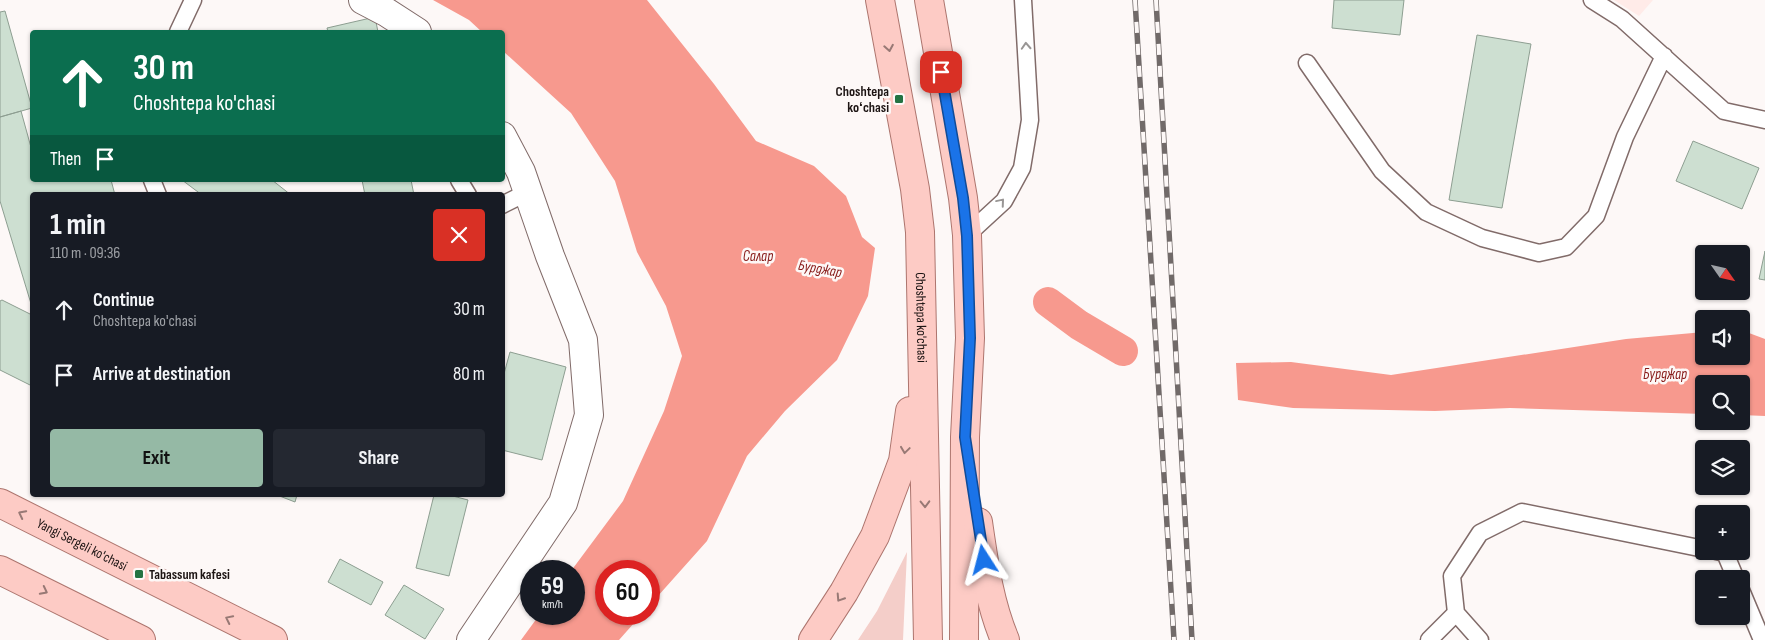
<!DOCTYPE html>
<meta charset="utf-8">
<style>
body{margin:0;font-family:"Sofia Sans Condensed",sans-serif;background:#242831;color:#f1f3f6;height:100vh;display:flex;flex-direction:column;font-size:19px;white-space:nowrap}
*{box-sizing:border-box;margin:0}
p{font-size:16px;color:#9ea1a6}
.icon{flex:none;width:28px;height:28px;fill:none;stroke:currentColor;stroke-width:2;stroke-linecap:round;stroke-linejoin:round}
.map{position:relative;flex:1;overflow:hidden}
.panel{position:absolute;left:30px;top:192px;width:475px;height:305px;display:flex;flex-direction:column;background:#171b24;border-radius:5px;box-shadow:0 1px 4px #0004}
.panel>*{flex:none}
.top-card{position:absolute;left:30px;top:30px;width:475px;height:152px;border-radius:5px;box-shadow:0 1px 4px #0004;background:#0b6e4f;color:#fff;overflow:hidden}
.needle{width:32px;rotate:124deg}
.tools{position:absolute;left:1695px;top:245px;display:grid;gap:10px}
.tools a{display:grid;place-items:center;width:55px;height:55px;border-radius:5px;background:#171b24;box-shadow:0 1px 4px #0004;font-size:25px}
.speed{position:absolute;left:520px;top:560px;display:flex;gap:10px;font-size:25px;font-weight:700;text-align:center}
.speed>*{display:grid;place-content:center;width:65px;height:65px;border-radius:50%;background:#171b24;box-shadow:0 1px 4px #0004;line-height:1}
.speed small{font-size:12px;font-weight:400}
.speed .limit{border:8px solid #d22;background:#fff;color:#111}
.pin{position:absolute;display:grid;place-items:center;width:42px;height:42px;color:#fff;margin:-21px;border-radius:10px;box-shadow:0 2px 8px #0006}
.me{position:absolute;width:55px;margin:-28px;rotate:351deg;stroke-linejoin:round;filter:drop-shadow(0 0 4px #0008)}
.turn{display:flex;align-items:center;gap:18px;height:105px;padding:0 20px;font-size:22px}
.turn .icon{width:65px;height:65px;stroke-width:2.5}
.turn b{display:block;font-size:35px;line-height:42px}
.then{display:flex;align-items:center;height:48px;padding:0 20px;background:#0003;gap:10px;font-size:19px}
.round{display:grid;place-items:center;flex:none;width:52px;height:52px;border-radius:5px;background:#242831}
.headline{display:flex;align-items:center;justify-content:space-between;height:85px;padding:0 20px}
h1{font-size:30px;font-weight:700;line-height:38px}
.button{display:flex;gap:10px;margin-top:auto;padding:10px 20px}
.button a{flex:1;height:58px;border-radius:5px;background:#95b9a5;color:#111;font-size:20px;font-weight:700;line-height:58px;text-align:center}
.button a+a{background:#242831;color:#f1f3f6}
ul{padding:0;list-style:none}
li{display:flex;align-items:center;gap:15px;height:65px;padding:0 20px}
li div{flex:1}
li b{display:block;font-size:19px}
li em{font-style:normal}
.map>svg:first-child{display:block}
.built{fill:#ffebe8}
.green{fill:#f4cec9}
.water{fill:#f7998e}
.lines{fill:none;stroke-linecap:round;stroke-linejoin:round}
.canal{stroke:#f7998e;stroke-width:30}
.building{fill:#cddfd1;stroke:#8d9e91}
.service-casing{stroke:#816b69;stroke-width:19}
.minor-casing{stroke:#816b69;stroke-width:30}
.primary-casing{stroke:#ad756e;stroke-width:30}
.service{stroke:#fff;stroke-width:16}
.minor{stroke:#fff;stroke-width:28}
.primary{stroke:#fdcbc5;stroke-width:28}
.rail-casing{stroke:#716a69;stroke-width:5.5}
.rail{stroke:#fdf8f7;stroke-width:4;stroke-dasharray:11;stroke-linecap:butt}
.oneway{stroke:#999695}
.oneway2{stroke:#987975}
.route-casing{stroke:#114b97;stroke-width:12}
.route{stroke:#1a73e8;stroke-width:9}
.poi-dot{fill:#247343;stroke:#fdf8f7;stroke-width:2}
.labels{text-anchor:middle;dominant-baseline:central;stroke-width:5;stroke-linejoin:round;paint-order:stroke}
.poi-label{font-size:14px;font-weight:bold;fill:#1d1514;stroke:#fdf8f7;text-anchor:end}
.street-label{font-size:14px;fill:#1d1514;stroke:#fdf8f7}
.water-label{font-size:15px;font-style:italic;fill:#881b19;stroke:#fdf8f7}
</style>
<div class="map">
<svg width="1765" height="640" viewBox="0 0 1765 640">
<rect width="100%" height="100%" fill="#fdf8f7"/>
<path class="built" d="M1614,0H1653L1639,16Z"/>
<path class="green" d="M907,552L903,640H858L877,611Z"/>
<path class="water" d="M433,0H647L714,84L756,141L814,166L846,196L862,237L875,248L868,296L837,360L785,411L747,456L707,541L649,606V571H606V614H642L619,640H521L540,614H574V571H571L623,501L664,411L682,356L666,306L637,252L615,181L571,113L503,51L502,32H482L469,20Z
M1741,330L1765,339V416L1741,415V384H1704V414L1510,408L1435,411L1293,408L1238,400L1236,363L1291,362L1391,375L1626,339L1704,332V356H1741Z"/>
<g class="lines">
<path class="canal" d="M1048,302L1079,325L1123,351"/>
</g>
<path class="building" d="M1334,0H1404L1400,35L1332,28Z
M5,11L32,108L0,117V12Z
M375,17L378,32H328L327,28Z
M1477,35L1531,44L1502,208L1449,200Z
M21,111L32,151V180H111L115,195H32V307L0,201V117Z
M1693,141L1759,168L1742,209L1676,181Z
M182,180H272L291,195H202Z
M362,180H411L414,195H365Z
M1765,251V280L1759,279Z
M2,300L32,315V386L0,370V301Z
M510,352L566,367L542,460L502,450V381Z
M277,495H297L295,502Z
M434,495H449L468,500L449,576L416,568Z
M340,559L383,582L371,605L328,582Z
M404,585L444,609L425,639L385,615Z"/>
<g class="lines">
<defs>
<path id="service" d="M1592,0L1622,19L1724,111L1765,120
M178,32L193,0
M1307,63L1382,171L1426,212L1482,238L1539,253L1566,247L1596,216L1625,137L1664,56
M152,180L158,195
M459,180L468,195
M502,205L528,192
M967,235L1004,201L1022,168L1030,120L1023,0
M1716,551L1725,553L1736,579
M1741,590L1762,640
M1429,640L1456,613
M1480,640L1456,613L1452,576L1480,533L1522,512L1704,549"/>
<path id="minor" d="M363,0L386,12L417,32
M471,640L563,503L589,415L583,340L550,256L521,172L502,136"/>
<g id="primary">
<path id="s1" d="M880,0L915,189L920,232L928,640"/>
<path d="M929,0L963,198L967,235L970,338L965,437L964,640"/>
<path id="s2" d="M0,503L273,640"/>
<path d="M978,522C984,563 989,602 1005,640"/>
<path d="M0,570L141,640"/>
<path d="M813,640L844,592L875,536L903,461L910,411"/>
</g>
</defs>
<use href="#service" class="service-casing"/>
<use href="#minor" class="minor-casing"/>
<use href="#primary" class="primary-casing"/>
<use href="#service" class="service"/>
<use href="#minor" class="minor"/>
<use href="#primary" class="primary"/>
<defs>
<path id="rail" d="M1135,0L1174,640
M1156,0L1192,640"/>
</defs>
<use href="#rail" class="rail-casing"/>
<use href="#rail" class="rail"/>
</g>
<defs><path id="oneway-chevron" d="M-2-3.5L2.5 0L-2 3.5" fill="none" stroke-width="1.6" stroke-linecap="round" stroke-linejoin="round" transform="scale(1.25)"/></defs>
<g class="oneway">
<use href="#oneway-chevron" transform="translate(1026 46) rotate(-93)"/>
<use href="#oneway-chevron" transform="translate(1001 202) rotate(-50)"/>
</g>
<g class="oneway2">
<use href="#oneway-chevron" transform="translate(889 48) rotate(80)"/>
<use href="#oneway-chevron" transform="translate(905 450) rotate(98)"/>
<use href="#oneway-chevron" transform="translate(925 504) rotate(89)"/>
<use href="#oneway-chevron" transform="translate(22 514) rotate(-153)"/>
<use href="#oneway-chevron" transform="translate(44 591) rotate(27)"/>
<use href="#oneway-chevron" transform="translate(840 598) rotate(123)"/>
<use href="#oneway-chevron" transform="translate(229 619) rotate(-154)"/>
</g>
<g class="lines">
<defs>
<path id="route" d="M941,72L963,198L967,236L970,338L965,437L984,560"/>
</defs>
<use href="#route" class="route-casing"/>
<use href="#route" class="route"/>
</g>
<g class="poi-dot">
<rect x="894" y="94" width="10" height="10" rx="2.5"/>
<rect x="134" y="569" width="10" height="10" rx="2.5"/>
</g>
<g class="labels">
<g class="poi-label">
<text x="889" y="91">Choshtepa<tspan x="889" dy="16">koʻchasi</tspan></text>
<text x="149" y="574" text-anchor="start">Tabassum kafesi</text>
</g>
<g class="street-label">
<text stroke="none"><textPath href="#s1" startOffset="321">Choshtepa ko'chasi</textPath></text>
<text stroke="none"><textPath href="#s2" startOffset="92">Yangi Sergeli ko'chasi</textPath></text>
</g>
<g class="water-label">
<text x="758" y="256">Салар</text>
<text transform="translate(820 269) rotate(10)">Бурджар</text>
<text x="1665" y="374">Бурджар</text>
</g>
</g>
</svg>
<div class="tools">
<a><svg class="needle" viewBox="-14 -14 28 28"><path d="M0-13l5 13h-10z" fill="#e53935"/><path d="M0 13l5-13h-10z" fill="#9ea1a6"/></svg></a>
<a><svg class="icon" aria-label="sound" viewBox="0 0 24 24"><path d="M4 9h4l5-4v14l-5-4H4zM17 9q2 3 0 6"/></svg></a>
<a><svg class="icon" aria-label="search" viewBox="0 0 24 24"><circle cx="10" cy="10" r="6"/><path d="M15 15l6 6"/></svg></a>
<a><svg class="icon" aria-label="layers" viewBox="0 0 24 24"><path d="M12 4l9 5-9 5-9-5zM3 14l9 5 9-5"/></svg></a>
<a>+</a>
<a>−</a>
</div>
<div class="speed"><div>59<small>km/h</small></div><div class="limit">60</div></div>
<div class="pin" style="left:941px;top:72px;background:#d93025"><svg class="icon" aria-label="arrive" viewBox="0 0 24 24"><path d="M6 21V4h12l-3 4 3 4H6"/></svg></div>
<svg class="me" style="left:984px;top:560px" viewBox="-20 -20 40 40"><path d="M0-17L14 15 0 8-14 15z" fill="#1a73e8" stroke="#fff" stroke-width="4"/></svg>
<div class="top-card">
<div class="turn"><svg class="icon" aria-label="ahead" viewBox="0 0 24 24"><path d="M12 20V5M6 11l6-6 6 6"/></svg><div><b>30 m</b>Choshtepa ko'chasi</div></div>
<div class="then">Then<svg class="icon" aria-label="arrive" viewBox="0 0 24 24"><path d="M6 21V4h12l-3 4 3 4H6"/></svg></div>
</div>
<section class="panel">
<div class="headline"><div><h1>1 min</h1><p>110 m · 09:36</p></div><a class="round" style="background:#d93025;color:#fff"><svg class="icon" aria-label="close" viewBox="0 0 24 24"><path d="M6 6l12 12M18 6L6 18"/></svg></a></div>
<ul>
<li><svg class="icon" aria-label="ahead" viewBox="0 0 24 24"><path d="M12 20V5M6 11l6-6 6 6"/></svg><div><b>Continue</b><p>Choshtepa ko'chasi</p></div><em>30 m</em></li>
<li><svg class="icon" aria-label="arrive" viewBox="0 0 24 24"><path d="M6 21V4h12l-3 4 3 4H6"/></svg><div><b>Arrive at destination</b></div><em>80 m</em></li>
</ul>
<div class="button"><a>Exit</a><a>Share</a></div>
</section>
</div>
